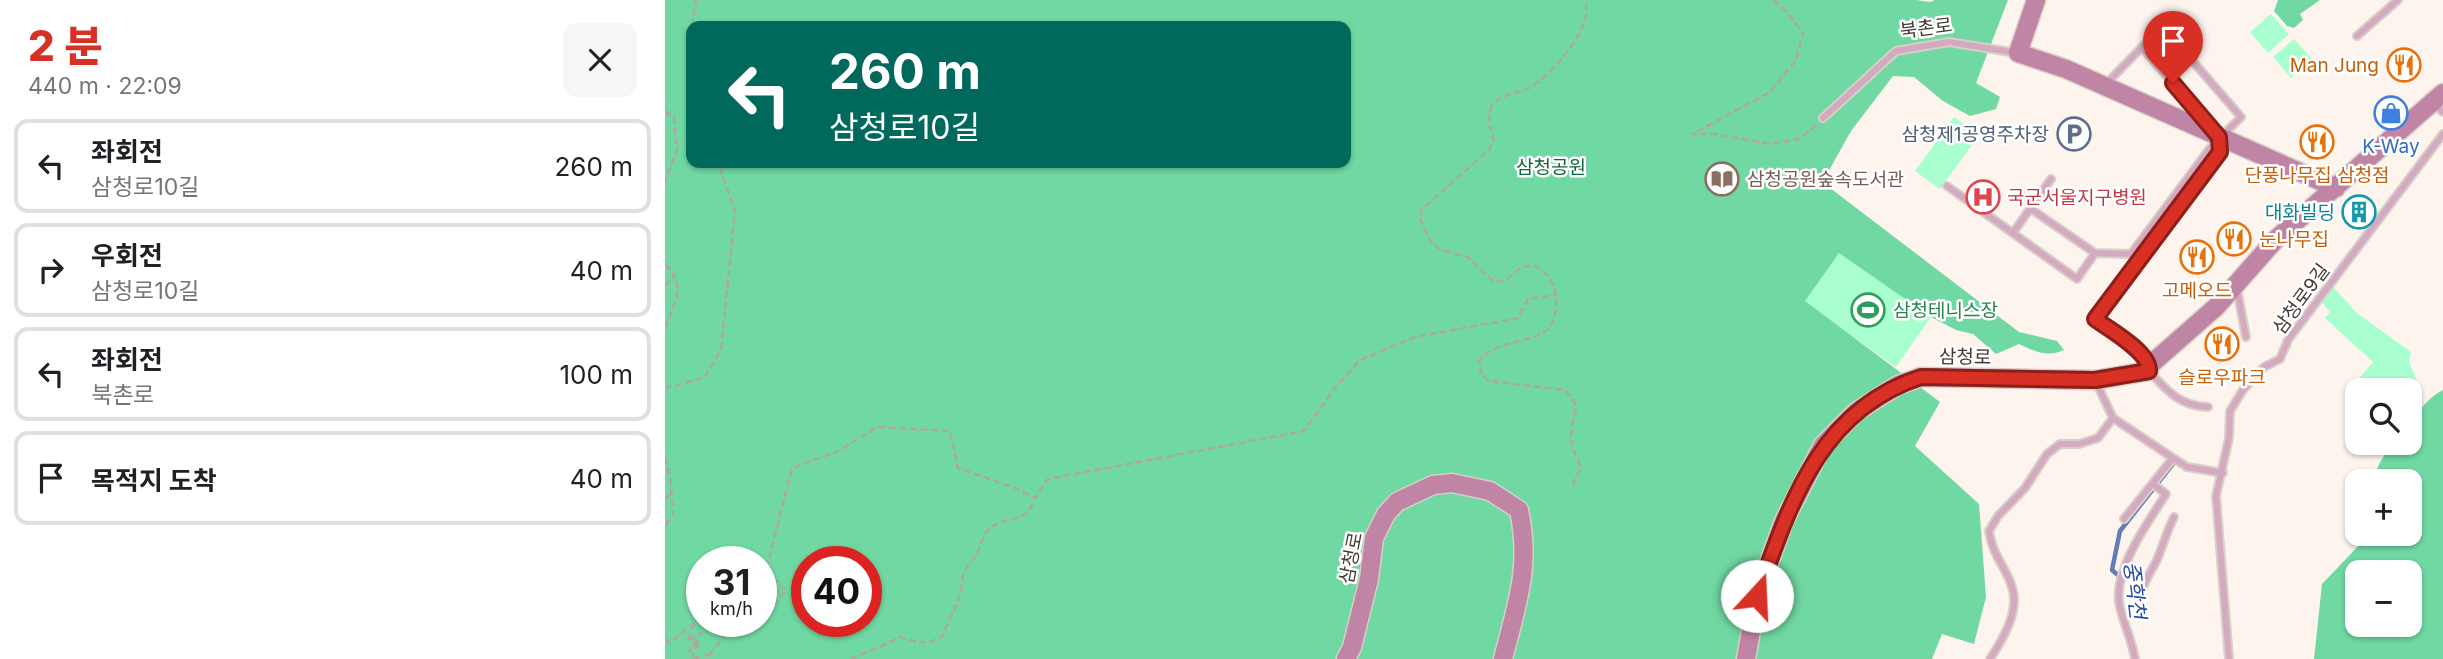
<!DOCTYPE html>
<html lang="ko">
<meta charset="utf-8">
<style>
body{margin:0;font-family:Inter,"Noto Sans KR",sans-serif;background:#f6f6f6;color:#202124;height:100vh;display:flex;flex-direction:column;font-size:26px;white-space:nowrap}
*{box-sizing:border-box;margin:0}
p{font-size:23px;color:#757577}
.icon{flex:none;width:38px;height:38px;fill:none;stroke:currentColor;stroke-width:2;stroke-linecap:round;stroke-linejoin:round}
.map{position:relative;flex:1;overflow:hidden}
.sheet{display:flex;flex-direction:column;background:#fff;width:665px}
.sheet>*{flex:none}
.top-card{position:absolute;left:21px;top:21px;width:665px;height:147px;border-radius:14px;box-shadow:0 2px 5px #0004;background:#00695c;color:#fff;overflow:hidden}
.fabs{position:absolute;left:1680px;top:378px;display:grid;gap:14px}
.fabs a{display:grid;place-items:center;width:77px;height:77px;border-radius:14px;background:#fff;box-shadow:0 2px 5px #0004;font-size:35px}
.speed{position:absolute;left:21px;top:546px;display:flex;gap:14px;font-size:35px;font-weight:700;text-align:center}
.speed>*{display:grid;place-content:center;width:91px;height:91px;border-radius:50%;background:#fff;box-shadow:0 2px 5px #0004;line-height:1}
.speed small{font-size:18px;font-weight:400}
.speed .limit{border:10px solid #d22;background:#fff;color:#111}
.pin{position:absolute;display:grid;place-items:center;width:60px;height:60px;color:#fff;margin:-72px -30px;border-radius:50% 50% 50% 0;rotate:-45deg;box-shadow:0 0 7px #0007}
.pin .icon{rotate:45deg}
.me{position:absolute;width:77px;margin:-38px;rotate:20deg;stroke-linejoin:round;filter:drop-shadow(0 0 5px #0008)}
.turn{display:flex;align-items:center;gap:24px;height:147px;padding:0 28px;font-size:32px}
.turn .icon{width:91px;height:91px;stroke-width:2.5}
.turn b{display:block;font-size:49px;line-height:60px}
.round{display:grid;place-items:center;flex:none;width:74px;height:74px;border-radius:14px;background:#f6f6f6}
.overview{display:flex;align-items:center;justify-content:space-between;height:119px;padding:0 28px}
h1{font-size:42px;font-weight:800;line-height:52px;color:#d93025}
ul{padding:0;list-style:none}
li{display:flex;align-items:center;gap:21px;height:94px;margin:0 14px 10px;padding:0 14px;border:4px solid #e0e0e0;border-radius:14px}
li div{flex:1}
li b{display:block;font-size:26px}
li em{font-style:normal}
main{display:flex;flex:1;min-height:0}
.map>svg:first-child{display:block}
.green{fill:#a9fecf}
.forest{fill:#70d8a2;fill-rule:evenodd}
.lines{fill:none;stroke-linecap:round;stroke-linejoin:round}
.stream{stroke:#647cb3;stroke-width:4.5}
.lane-casing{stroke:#d8cfc9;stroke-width:10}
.secondary-casing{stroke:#d8cfc9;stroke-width:21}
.path{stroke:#afa6a0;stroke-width:2.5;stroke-dasharray:7 3.5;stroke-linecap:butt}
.lane{stroke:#d3aac0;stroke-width:6}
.secondary{stroke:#c084a5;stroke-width:18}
.route-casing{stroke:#8d1f18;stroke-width:18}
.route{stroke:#d93025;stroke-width:12}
.labels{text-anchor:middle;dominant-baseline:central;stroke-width:5;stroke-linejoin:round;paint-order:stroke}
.street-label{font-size:19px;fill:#433a35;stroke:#fff}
.food-label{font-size:19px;fill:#c56008;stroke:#fff}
.service-label{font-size:19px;fill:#4e5e75;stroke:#fff;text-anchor:end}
.shop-label{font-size:19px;fill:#366cbe;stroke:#fff}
.park-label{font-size:19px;fill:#146340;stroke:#fff}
.education-label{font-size:19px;fill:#785e54;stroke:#fff;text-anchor:start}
.health-label{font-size:19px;fill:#be3a42;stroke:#fff;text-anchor:start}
.culture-label{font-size:19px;fill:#0d838f;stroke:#fff;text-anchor:end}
.leisure-label{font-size:19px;fill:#27864d;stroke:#fff;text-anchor:start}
.water-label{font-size:21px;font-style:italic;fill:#244ba8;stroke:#fff}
</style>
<main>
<section class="sheet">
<div class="overview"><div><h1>2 분</h1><p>440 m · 22:09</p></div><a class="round"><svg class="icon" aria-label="close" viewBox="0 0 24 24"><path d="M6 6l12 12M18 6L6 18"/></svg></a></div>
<ul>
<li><svg class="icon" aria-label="left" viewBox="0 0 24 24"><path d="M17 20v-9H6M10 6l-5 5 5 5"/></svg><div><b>좌회전</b><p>삼청로10길</p></div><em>260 m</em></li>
<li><svg class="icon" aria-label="right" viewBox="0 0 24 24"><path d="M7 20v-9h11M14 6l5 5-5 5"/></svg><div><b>우회전</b><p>삼청로10길</p></div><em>40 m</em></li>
<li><svg class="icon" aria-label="left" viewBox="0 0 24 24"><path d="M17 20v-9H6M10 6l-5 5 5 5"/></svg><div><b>좌회전</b><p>북촌로</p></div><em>100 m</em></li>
<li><svg class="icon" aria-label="arrive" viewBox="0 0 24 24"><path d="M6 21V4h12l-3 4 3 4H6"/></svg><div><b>목적지 도착</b></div><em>40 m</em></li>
</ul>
</section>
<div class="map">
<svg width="1778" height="659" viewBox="0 0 1778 659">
<rect width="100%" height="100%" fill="#fdf4ee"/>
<path class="green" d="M1606,14L1624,34L1603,53L1585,32Z
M1629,39L1647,59L1626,78L1608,57Z
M1289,117L1314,135L1275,189L1250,171Z
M1174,252L1266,317L1231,367L1139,302Z
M1668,287L1692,313L1746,352L1744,361L1756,392L1745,394V390L1692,392L1687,387L1708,362L1660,318L1665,312L1656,301Z"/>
<path class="forest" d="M0,0H1251L1265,2L1270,0H1343L1311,83L1335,97L1331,109L1305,116L1278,101L1249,77L1228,76L1186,131L1162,174L1165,188L1354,332L1392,341L1399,350C1382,358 1369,351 1354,344L1331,354L1308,334L1291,330L1266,317L1174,253L1140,301L1275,402L1250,446L1314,504L1321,597L1309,644L1277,634L1267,659H0ZM26,26H681V163H26ZM37,562H96V621H37ZM142,562H201V621H142Z
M1613,0H1655L1635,14L1638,20L1629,28L1622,26L1609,11Z
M1778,390V659H1649L1657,584L1701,538V534H1745V481H1708C1714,462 1721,443 1745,443C1745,421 1758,400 1778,390ZM1692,572H1745V625H1692Z"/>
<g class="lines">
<path class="stream" d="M1452,591L1454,576L1447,570L1455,531L1511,460"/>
<defs>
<path id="lane" d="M1692,36L1733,0
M1477,47L1544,125
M1769,104L1778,112
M1158,118L1231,51L1284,42L1352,53
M1282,186L1412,279L1430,253
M1366,209L1430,253L1466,254L1546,147L1576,117L1499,28L1477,47L1441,84
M1348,233L1386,179
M1572,289L1581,337
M1484,365L1478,355L1430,319L1555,152L1554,139
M1485,372C1502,391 1515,406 1543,407
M1431,382L1448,418L1508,458L1459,519
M1508,458L1522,467L1558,473
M1476,596C1478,582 1486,572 1492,560C1498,545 1502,531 1509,517
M1325,659C1338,639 1355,611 1347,587C1340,565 1328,557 1324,531L1333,516L1360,488L1382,454L1395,444H1414L1433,438L1448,418
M1470,659C1467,639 1457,621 1454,602C1450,568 1483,522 1501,494L1488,484
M1564,659L1551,496L1564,438L1565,411L1578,390L1599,367L1615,359L1623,340L1778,134"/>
<path id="secondary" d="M1371,0L1353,53L1401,69L1671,188
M681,659L687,647L704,579L709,538L721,514L732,502L768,485L787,483L825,491L854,510C866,568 852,603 838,659
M1081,659L1092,596L1119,521L1158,445L1191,412L1233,385L1256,377L1430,380L1484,371L1485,365L1551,307L1611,239L1778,93"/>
</defs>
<use href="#lane" class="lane-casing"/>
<use href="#secondary" class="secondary-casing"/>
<path class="path" d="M1109,0L1121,11L1138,33L1131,60L1105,92L1027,134H1049L1105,144L1135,139L1153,123
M27,26L31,0
M26,30V33
M0,111L9,117L12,150L0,181
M0,264C23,286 9,302 0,328
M0,286L11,274
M0,388L39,378L56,350L70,211L53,163
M0,458L5,477L8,515L0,526
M908,485L916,467C911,457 906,447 906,435C906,415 920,408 899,390L824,381C816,375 815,371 814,361C830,339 865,345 885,328C889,318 893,306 891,295C889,282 878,264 863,266C852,267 849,276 840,280C837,281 833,281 829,282L803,257L776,250L766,242L755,219L757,209L824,150L829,140C826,129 821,120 826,108C832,94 852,94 864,88C885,76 916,40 921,16C922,11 921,4 921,0
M0,500L5,494
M100,570L121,591L106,607
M96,577L103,563L127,468L174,451L212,427L285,431L293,468L350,488L370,498L383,479L639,431L670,388L695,360L750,337L853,318L863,299L891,295
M29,623L23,641L36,633L24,651L35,641L27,654L30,659
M0,639L5,643L26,625
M44,655L71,621
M33,659L31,657L44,655
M186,659C202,651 219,647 234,637C251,642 262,646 278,636C282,621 291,609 295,595C297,588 296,580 299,573C302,566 307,561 311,555C317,547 316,538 323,530C340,513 360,528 370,498"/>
<use href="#lane" class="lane"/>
<use href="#secondary" class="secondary"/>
</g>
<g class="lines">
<defs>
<path id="route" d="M1092,596C1125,504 1154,410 1256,377L1430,380L1484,371C1485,352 1445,330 1430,319L1555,152L1554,137L1508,83"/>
</defs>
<use href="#route" class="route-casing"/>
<use href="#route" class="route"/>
</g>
<defs>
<symbol id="restaurant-ring" viewBox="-11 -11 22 22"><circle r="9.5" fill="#fff" stroke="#e8710a" stroke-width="1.5"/><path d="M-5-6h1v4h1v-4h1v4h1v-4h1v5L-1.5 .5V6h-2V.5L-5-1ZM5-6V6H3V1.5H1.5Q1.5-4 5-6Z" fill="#e8710a"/></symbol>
<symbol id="shop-ring" viewBox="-11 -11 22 22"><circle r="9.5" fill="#fff" stroke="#3f7fe0" stroke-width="1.5"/><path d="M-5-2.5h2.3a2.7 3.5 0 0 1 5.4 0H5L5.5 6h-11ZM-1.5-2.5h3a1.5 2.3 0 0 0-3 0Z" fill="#3f7fe0"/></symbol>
<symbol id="parking-ring" viewBox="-11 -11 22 22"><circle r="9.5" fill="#fff" stroke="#5c6f8a" stroke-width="1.5"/><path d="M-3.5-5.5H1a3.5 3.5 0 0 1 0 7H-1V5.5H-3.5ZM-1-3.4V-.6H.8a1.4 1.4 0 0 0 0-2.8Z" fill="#5c6f8a"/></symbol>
<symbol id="library-ring" viewBox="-11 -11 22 22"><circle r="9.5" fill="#fff" stroke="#8d6e63" stroke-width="1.5"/><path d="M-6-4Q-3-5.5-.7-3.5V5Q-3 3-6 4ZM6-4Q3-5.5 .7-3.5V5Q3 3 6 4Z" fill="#8d6e63"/></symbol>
<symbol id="hospital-ring" viewBox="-11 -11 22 22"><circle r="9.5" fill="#fff" stroke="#e0444e" stroke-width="1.5"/><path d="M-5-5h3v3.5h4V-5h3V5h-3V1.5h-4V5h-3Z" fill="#e0444e"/></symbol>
<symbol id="building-ring" viewBox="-11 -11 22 22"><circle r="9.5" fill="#fff" stroke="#0f9aa8" stroke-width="1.5"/><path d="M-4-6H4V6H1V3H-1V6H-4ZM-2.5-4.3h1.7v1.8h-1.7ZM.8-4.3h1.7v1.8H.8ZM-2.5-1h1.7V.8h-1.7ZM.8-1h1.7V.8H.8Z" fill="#0f9aa8"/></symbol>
<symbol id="stadium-ring" viewBox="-11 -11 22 22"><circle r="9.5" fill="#fff" stroke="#2e9e5b" stroke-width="1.5"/><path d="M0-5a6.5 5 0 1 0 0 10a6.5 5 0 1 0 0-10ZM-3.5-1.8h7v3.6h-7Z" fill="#2e9e5b"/></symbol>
</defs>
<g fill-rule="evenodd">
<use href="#restaurant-ring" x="1720" y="46" width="38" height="38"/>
<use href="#shop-ring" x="1707" y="94" width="38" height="38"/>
<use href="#parking-ring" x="1390" y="115" width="38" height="38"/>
<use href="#restaurant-ring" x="1633" y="123" width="38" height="38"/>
<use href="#library-ring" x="1038" y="160" width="38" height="38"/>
<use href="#hospital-ring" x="1299" y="178" width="38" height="38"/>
<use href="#building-ring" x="1675" y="193" width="38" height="38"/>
<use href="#restaurant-ring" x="1550" y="220" width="38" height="38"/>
<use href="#restaurant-ring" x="1513" y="238" width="38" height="38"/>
<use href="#stadium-ring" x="1184" y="291" width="38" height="38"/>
<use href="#restaurant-ring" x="1538" y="325" width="38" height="38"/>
</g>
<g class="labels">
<g class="street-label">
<text transform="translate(1261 28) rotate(-7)">북촌로</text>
<text transform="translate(1636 299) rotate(-54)">삼청로9길</text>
<text transform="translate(1300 357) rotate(1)">삼청로</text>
<text transform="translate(686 558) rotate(-79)">삼청로</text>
</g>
<g class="food-label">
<text x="1714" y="65" text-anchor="end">Man Jung</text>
<text x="1652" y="175">단풍나무집 삼청점</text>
<text x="1594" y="239" text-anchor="start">눈나무집</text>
<text x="1532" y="290">고메오드</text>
<text x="1557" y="377">슬로우파크</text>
</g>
<g class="service-label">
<text x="1384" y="134">삼청제1공영주차장</text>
</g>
<g class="shop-label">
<text x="1726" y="146">K-Way</text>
</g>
<g class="park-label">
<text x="886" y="167">삼청공원</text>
</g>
<g class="education-label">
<text x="1082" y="179">삼청공원숲속도서관</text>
</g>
<g class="health-label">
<text x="1342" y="197">국군서울지구병원</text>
</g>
<g class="culture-label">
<text x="1670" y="212">대화빌딩</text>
</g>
<g class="leisure-label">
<text x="1228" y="310">삼청테니스장</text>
</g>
<g class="water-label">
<text transform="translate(1470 590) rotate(83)">중학천</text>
</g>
</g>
</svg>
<div class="fabs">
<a><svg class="icon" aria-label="search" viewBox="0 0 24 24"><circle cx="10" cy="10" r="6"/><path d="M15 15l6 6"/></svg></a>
<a>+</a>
<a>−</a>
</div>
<div class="speed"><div>31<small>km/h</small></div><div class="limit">40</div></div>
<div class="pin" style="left:1508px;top:83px;background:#d93025"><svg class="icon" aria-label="arrive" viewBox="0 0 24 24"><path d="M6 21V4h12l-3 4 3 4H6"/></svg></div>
<svg class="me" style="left:1092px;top:596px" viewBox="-20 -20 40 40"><circle r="19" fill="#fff"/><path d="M0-13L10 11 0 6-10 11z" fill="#d93025"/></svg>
<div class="top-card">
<div class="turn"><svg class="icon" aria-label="left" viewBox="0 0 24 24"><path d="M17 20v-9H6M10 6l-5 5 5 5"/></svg><div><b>260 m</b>삼청로10길</div></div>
</div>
</div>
</main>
